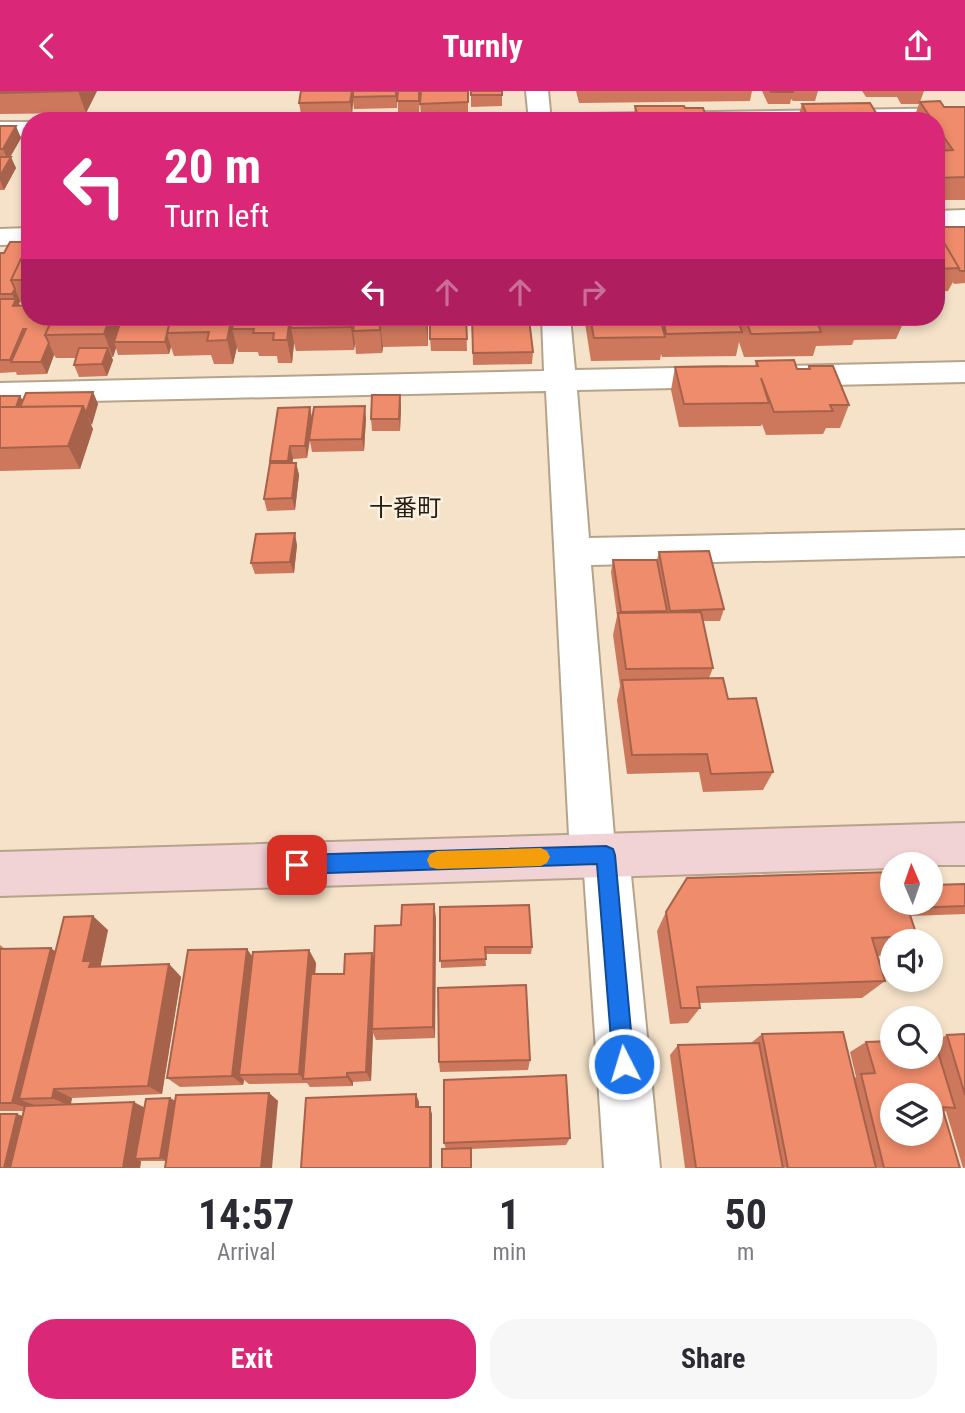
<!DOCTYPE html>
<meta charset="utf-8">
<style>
body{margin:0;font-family:"Roboto Condensed","Noto Sans JP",sans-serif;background:#f7f7f7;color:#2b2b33;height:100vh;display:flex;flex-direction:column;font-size:26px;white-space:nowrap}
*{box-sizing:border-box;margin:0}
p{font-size:23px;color:#7c7c81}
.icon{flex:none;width:38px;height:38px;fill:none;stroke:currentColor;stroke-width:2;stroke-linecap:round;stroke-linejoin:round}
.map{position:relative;height:1077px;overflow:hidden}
.sheet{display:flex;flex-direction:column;background:#fff;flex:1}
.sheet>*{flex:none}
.guide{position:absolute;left:21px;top:21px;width:924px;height:214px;border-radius:28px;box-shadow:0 4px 10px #0003;background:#db2777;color:#fff;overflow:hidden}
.needle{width:46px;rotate:358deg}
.controls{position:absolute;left:880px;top:761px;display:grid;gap:14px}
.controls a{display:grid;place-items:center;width:63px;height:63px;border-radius:50%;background:#fff;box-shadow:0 4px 10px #0003;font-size:35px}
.pin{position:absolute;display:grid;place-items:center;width:60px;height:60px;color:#fff;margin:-30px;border-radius:14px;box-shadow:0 4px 10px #0006}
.me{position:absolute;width:77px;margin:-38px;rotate:355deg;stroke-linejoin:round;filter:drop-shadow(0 0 5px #0008)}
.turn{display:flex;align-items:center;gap:24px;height:147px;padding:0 28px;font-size:32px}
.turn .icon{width:91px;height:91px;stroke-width:2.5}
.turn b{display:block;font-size:49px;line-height:60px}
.lanes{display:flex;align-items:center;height:66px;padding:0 28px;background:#0003;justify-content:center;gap:35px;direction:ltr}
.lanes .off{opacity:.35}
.eta{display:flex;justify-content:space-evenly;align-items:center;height:119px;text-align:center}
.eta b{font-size:42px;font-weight:700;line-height:49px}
.button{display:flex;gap:14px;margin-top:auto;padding:14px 28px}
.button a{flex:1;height:80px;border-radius:28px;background:#db2777;color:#fff;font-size:28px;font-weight:700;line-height:80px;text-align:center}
.button a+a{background:#f7f7f7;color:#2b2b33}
header{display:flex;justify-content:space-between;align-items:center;height:91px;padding:0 28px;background:#db2777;color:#fff;font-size:32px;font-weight:700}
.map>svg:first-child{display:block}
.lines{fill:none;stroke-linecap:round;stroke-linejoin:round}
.street-casing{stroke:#b5a38b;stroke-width:4}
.secondary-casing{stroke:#b5a38b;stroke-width:4}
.street{fill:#fff;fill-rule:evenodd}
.secondary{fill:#f1d2d5;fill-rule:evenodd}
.wall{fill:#cd785c}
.shaded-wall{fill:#a7624b}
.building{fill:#ee8c6b;stroke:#a7624b;stroke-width:2;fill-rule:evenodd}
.route{fill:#1a73e8;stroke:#114b97;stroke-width:2}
.slow{fill:#f59e0b}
.labels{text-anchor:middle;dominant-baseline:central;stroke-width:5;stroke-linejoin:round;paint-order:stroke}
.quarter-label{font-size:24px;fill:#251e15;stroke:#fcf1e1}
</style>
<header><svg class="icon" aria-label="back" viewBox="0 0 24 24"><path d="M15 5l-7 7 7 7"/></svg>Turnly<svg class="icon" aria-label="share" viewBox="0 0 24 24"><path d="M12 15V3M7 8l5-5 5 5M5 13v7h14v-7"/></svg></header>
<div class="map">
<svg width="965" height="1077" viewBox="0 0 965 1077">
<rect width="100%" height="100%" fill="#f5e2c9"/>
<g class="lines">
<defs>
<path id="street" d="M526,0H548L551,30H529Z
M965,17V31L573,30L576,25L584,23Z
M0,31H30V45H0Z
M965,119V135L936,136V120Z
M30,137V153L0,154V138Z
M542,226H570L575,279L726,276L737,279L741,286L737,293L726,296L577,299L589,447L965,439V465L591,474L614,745L622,749L629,764L660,1077H604L584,782L577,779L570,764L546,300L0,312V292L544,280Z
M965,271V291L786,295L775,292L771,285L775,278L786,275Z"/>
<path id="secondary" d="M965,732V774H892V777L0,805V761Z"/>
</defs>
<use href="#street" class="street-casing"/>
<use href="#secondary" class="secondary-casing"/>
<use href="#street" class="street"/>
<use href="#secondary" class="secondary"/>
</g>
<path class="wall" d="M0,0H97L86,22L0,23Z
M398,0L397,17L354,18L353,10L352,23H301L299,12Z
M398,0H420L419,22H398Z
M468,0V22L421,24L420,13Z
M471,0H502V15L471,16Z
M576,0H752L750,10L579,12Z
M762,0H818L815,10H793L791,8L790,13H768Z
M862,0H924L920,11L944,16H965V109H936V30H913L919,13H901L897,6H866Z
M802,13L881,30H797Z
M635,15L685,17L718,30H633Z
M0,35L21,47L10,66L16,77L4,99H0Z
M936,136H965V192L954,193L953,191L948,200L936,201Z
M30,149V212L21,213L20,210L19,213L30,226H428V255L383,256L382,262L356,263L355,252L354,259L296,260L294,252L292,272H278L277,265H259L258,261H238L237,256L233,273H214L211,264L174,265L171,256L169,263L118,264L116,257L113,266H111L113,269L107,285L79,286L74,274L76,267H56L54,264L47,283L17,284L16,281L0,282V163L4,162Z
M466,226L467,260H431L430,248Z
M472,226H533V231H530L533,261L532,273L473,274Z
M584,226H906L896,248L854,249L852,254L816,255L813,265L744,266L739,251L736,265L662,266L661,263L660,269L591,270Z
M756,270L797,278H807L809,275L849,314L840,337H826L823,343L766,344L762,333L761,335L679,336L671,299L675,276L755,275Z
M93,301L98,313L91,334L93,338L80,378L0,380V305H20L23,310Z
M310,316L312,327H366L364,360L312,361L310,350L307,367L293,368L292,372H296L299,384L295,419L267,420L264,408L270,372V370Z
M401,316L400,340H372L371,328Z
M297,454L294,482L255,483L251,472Z
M659,461L724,518L720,530H703L713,577L709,587L728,608L773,681L763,699L703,701L699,681L627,683L617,609L620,595L613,544L617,525L611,481L613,469H657Z
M965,793V823L910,825L917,845L910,850H892V864L877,865L885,890L862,907L699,912L700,917L688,932L670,933L657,840L666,821L892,812Z
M434,813L436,828L435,947L376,949L373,942L371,990L353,991V995L310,996L307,992L249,993L244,989L243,994L180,996L167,987L247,858L252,865L309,859L316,872L315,883H344L374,870L401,834Z
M440,816L532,856L531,863H485L486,875L441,877Z
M108,839L100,876L169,873L181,886L162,1003L72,1007L71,1014L144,1016L170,1007L175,1010L269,1002L278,1010L166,1070H141L140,1077L23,1025L24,1020H0V854L5,858L56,861Z
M762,943L854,987L856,986L850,961L866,951L934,950L947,944L965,943V1077H963L946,1020L944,1021L960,1077H685L670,964L678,954L751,952Z
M530,969L528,979L440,981L439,971Z
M570,1047L566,1054L471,1058H446L444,1052Z"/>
<path class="shaded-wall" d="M79,0H97L86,22L78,0Z
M352,0H354L352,23L350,11Z
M16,35L21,47L8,70L3,58Z
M11,66L16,77L4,99L0,89V85Z
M15,198L20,210L19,213L22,220L13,215L15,209L12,203Z
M110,226H126L114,251L116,257L113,266L104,243Z
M232,226H242L232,238L237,256L233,273L227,249Z
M290,226H298L291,237L294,252L292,272L287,249Z
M352,226H357L353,240L355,252L354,259L351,236Z
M426,226H428V255L426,232Z
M380,233L383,256L382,262L380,239Z
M23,238L29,251L11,271L16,281L10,269Z
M167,243L171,256L169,263L165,251Z
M49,252L54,264L47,283L41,271Z
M108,257L113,269L107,285L102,273Z
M93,301L98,313L92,334L86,322Z
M400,304L401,316L400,340L399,328Z
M20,305L27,317L14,322Z
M83,315L93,338L80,378L68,355Z
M365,315L366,327L364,360L362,348Z
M310,316L312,328L307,367L305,355Z
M290,355L293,368L291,382L288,370Z
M296,372L299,384L295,419L292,407Z
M295,442L297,454L294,482L290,471Z
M434,813L436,828L435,947L433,936Z
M93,825L108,839L100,878L105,889L83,870Z
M51,857L68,870L19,1008L34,1014L33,1019L12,1012Z
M247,858L256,872L239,984L244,989L243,994L232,985Z
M309,859L316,872L307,987L303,988L307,992L299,983Z
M372,862L376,876L372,938L373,942L371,990L366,981Z
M169,873L181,886L162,1003L148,995Z
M347,982L353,991V995L347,986Z
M54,998L72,1007L70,1015L52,1007Z
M269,1002L278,1010L272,1077H261Z
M416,1003L419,1011V1024L416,1016Z
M170,1007L177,1011L167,1070L160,1067Z
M134,1011L149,1019L135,1068L141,1070L140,1077H123Z
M430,1016L432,1023V1077H430Z
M17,1023L37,1030L26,1077H4Z"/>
<path class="building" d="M0,0H79L0,2Z
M301,0H352L350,11L299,12Z
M353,0H396V5L353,6Z
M398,0H419V10H397Z
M421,0H468V11L420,13Z
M471,0H502V4H471Z
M770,0H793V1H771Z
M940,10L944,16H965V86L936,87V60L953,59L936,35V30H933L920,11Z
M870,12L881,30H810L802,13Z
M635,15H684L685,17H703L708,30H639Z
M706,24H716L718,30H708Z
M361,26H383V28L361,29Z
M608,26H625L626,30H609Z
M339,27H358L357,29L356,30H339Z
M606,27L607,30H565V28Z
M385,28V30H356V29Z
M719,28H746L747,30H720Z
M0,35H16L3,58H0Z
M0,66H11L0,85Z
M936,136H965V180H960L958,177H959L936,138Z
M936,138L959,177L936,178Z
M30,149V189H11Z
M10,151H29L11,189L15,198L12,203H0V162H4Z
M0,208H16L13,215L30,214V226H53L45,244L49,252L41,271H11L26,238H23L10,269H0Z
M53,226H110L104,243L45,244Z
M122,226H171L165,251H114Z
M171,226H232L227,249L207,250L209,241L167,242Z
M235,226H290L287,249H273L274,242H253L254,238H232Z
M293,226H352L351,236L291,237Z
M355,226H426V232L380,233V239L353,240Z
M430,226H466L467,248H430Z
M472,226H502V228H529L533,261L473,262Z
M590,226H660L665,246L594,247Z
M663,226H737L742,241L666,243Z
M745,226H815L821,241L751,243Z
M818,226H881H859L861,231H821Z
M79,257H108L102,273L74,274Z
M794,269L797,278H810L809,275H833L849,314H830L833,320L774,321L761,287L769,312L684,313L675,276L758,275L756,270Z
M93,301L86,322L83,315L20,316L26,302Z
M372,304H400L399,328H371Z
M0,305H20L16,316H0Z
M83,315L68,355L0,357V316Z
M365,315L362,348L309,349L314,316Z
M310,316L305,355H290L288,370H270L278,317Z
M270,372H296L292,407L264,408Z
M295,442L290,471L251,472L256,443Z
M709,460L724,518L670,520L659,461Z
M613,469H657L667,520L621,521Z
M701,521L713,577L626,578L618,522Z
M723,587L728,608L756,607L773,681L711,683L707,663L632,664L622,589Z
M892,781V812H906L917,845L872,847L885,890L697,896L700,917H681L666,821L687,787Z
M965,793V815L908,817L906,812H931V794Z
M434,813L433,936L372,938L375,835L401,834L402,814Z
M529,814L532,856H485L486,868L440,870V816Z
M93,825L83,870H91L89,876L169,873L148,995L54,998L52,1007L19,1008L64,826Z
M51,857L12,1012H0V858Z
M247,858L232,985L167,987L188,859Z
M309,859L299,983L239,984L253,861Z
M372,862L366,981L347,982V986L303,988L311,883H344L345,863Z
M526,894L530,969L439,971L438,897Z
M843,941L876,1077H788L762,943Z
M965,943V1004L947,944Z
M931,948H934L955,1017L942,1016L960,1077H884L861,983L875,982L866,951L892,950V966H931ZM892,1004H931V1043H892Z
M759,952L783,1077H696L678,954Z
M566,984L570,1047L444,1052V989Z
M269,1002L261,1077H165L176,1004Z
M416,1003V1016H430V1077H301L306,1007Z
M170,1007L160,1067L135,1068L146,1008Z
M134,1011L123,1077H10L25,1015Z
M0,1023H17L4,1077H0Z
M471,1057V1077H442V1058Z"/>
<path class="route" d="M606,755L613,758L615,764L634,973L631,980L624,983L616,980L613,973L597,773L297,783L290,780L287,774L290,767L297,764Z"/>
<path class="slow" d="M541,757L547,760L550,766L547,772L541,775L437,778L430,776L427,769L430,763L437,760Z"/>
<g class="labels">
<g class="quarter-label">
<text x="405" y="417">十番町</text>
</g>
</g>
</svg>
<div class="controls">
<a><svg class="needle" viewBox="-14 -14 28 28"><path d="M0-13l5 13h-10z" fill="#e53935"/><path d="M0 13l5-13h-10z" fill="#7c7c81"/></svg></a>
<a><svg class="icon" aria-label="sound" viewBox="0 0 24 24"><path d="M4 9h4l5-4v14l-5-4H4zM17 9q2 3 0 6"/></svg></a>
<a><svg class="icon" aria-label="search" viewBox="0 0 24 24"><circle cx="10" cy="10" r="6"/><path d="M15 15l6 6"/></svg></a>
<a><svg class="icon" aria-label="layers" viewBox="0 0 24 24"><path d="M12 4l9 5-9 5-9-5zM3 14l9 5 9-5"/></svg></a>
</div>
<div class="pin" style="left:297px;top:774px;background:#d93025"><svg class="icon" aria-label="arrive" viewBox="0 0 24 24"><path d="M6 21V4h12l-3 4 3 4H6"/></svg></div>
<svg class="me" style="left:624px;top:973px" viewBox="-20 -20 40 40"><circle r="17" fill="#1a73e8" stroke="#fff" stroke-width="3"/><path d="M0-11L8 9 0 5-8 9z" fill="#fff"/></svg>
<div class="guide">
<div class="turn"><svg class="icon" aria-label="left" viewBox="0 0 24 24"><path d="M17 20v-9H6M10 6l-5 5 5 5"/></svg><div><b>20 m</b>Turn left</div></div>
<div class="lanes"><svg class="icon" aria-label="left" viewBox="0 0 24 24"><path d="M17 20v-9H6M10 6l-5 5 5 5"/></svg><svg class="icon off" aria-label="ahead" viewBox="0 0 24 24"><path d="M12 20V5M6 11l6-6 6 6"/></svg><svg class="icon off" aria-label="ahead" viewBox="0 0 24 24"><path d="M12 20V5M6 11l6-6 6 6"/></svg><svg class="icon off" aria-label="right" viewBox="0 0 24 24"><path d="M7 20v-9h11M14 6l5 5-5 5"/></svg></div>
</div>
</div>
<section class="sheet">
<div class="eta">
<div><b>14:57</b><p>Arrival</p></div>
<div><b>1</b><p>min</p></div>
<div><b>50</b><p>m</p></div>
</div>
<div class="button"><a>Exit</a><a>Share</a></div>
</section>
